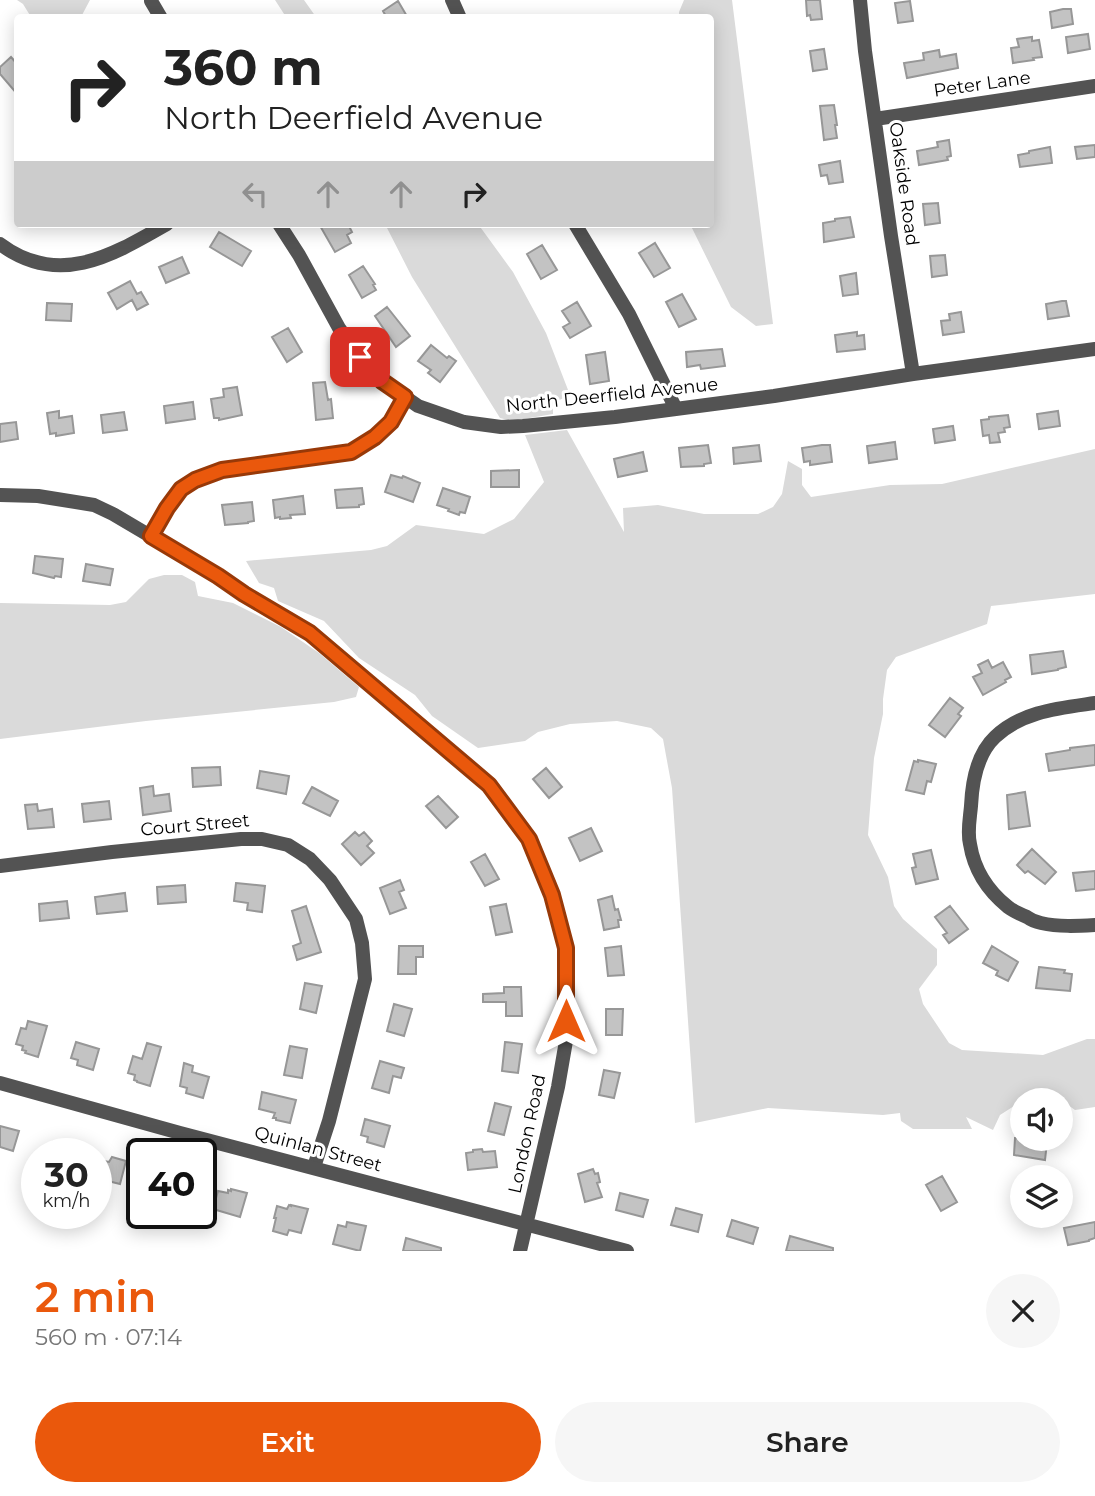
<!DOCTYPE html>
<meta charset="utf-8">
<style>
body{margin:0;font-family:Montserrat,sans-serif;background:#f6f6f6;color:#222;height:100vh;display:flex;flex-direction:column;font-size:26px;white-space:nowrap}
*{box-sizing:border-box;margin:0}
p{font-size:23px;color:#767676}
.icon{flex:none;width:38px;height:38px;fill:none;stroke:currentColor;stroke-width:2;stroke-linecap:round;stroke-linejoin:round}
.map{position:relative;height:1251px;overflow:hidden}
.details{display:flex;flex-direction:column;background:#fff;flex:1}
.details>*{flex:none}
.top-card{position:absolute;left:14px;top:14px;width:700px;height:214px;border-radius:7px;box-shadow:0 4px 18px #0003;background:#fff;color:#222;overflow:hidden}
.fabs{position:absolute;left:1010px;top:1088px;display:grid;gap:14px}
.fabs a{display:grid;place-items:center;width:63px;height:63px;border-radius:50%;background:#fff;box-shadow:0 4px 18px #0003;font-size:35px}
.speed{position:absolute;left:21px;top:1138px;display:flex;gap:14px;font-size:35px;font-weight:700;text-align:center}
.speed>*{display:grid;place-content:center;width:91px;height:91px;border-radius:50%;background:#fff;box-shadow:0 4px 18px #0003;line-height:1}
.speed small{font-size:18px;font-weight:400}
.speed .limit{border:4px solid #111;border-radius:10px;background:#fff;color:#111}
.pin{position:absolute;display:grid;place-items:center;width:60px;height:60px;color:#fff;margin:-30px;border-radius:14px;box-shadow:0 4px 10px #0006}
.me{position:absolute;width:77px;margin:-38px;rotate:0deg;stroke-linejoin:round;filter:drop-shadow(0 0 5px #0008)}
.turn{display:flex;align-items:center;gap:24px;height:147px;padding:0 35px;font-size:32px}
.turn .icon{width:91px;height:91px;stroke-width:2.5}
.turn b{display:block;font-size:49px;line-height:60px}
.lanes{display:flex;align-items:center;height:66px;padding:0 35px;background:#0003;justify-content:center;gap:35px;direction:ltr}
.lanes .off{opacity:.35}
.round{display:grid;place-items:center;flex:none;width:74px;height:74px;border-radius:37px;background:#f6f6f6}
.overview{display:flex;align-items:center;justify-content:space-between;height:119px;padding:0 35px}
h1{font-size:42px;font-weight:600;line-height:52px;color:#ea580c}
.action{display:flex;gap:14px;margin-top:auto;padding:14px 35px}
.action a{flex:1;height:80px;border-radius:42px;background:#ea580c;color:#fff;font-size:28px;font-weight:600;line-height:80px;text-align:center}
.action a+a{background:#f6f6f6;color:#222}
.map>svg:first-child{display:block}
.green{fill:#dadada}
.building{fill:#c3c3c3;stroke:#979797;stroke-width:2}
.lines{fill:none;stroke-linecap:round;stroke-linejoin:round}
.minor{stroke:#535353;stroke-width:14}
.tertiary{stroke:#535353;stroke-width:14}
.route-casing{stroke:#983908;stroke-width:18}
.route{stroke:#ea580c;stroke-width:12}
.labels{text-anchor:middle;dominant-baseline:central;stroke-width:6;stroke-linejoin:round;paint-order:stroke}
.street-label{font-size:18px;fill:#000;stroke:#fff}
</style>
<div class="map">
<svg width="1095" height="1251" viewBox="0 0 1095 1251">
<rect width="100%" height="100%" fill="#fff"/>
<path class="green" d="M17,0H90L82,15V18L31,17L23,4Z
M275,0H304L316,17H286Z
M684,0H732L773,324L756,326L731,307L690,224H710V18L679,17V12Z
M385,224H478L513,272L546,333L570,395L553,403V414L512,421L500,418L412,277Z
M567,430L624,532L623,508L658,505L704,514H758L773,507L782,494L788,461L802,469V485L811,497L890,485L942,484L1095,449V594L991,606L987,624L896,657L887,670L883,699V714L874,758L868,835L888,877L894,906L903,919L937,949V965L919,989L923,1004L949,1043L962,1050L1043,1055L1087,1039H1095V1107L1075,1110L1061,1100L1022,1101L1000,1115L993,1130L966,1117L972,1129H913L901,1121L900,1113L883,1115L768,1108L695,1123L672,788L663,739L651,728L617,721L570,724L538,732L525,741L478,748L432,716L415,695L359,658L324,621L278,601L274,588L259,583L246,561L371,550L387,546L416,525L484,534L514,519L544,482L525,435Z
M164,575H182L195,582L198,596L233,603L281,627L319,653L359,687L356,697L334,702L146,721L0,739V603L110,605L126,602L149,579Z"/>
<path class="building" d="M806,0H820L822,19L811,20L810,15L807,16Z
M398,1L408,18H387L383,11Z
M910,1L913,21L898,23L895,3Z
M1063,9H1071L1073,24L1052,28L1050,12Z
M1088,34L1090,49L1068,53L1066,37Z
M1032,37V41L1039,40L1042,57L1033,58L1034,60L1013,63L1011,48L1019,47L1017,39Z
M824,49L827,69L813,71L810,51Z
M939,50L940,57L956,54L958,68L907,78L904,63L924,60L923,53Z
M11,57L18,65V95L0,74V67Z
M834,105L837,125H835L837,138L824,140L820,106Z
M949,140L951,156L947,157L948,160L919,165L917,151L938,147L937,142Z
M1095,145V157L1077,159L1075,147Z
M1050,147L1052,163L1020,167L1018,155L1029,153V151Z
M840,161L843,182L829,184L827,175L821,176L819,165Z
M938,203L940,223L925,225L923,204Z
M850,217L854,237L824,242L823,223L835,221V219Z
M319,224H348L352,232L347,235L351,243L335,252Z
M219,232L251,251L242,266L210,247Z
M655,243L670,268L654,277L639,253Z
M542,245L557,270L541,279L527,254Z
M945,255L947,275L932,277L930,256Z
M182,257L189,273L166,283L159,267Z
M363,266L375,284L373,285L376,290L362,298L349,275Z
M856,273L858,294L843,296L840,276Z
M130,281L137,294L141,292L148,304L137,310L132,300L117,309L108,293Z
M682,294L696,319L679,327L666,302Z
M1062,301H1066L1069,316L1048,319L1046,304Z
M577,302L591,326L570,338L563,327L570,323L562,311Z
M47,303L72,304L71,321L46,320Z
M387,307L410,336L396,347L375,316Z
M961,312L964,332L943,335L941,321L950,320L949,314Z
M288,328L302,352L287,362L272,337Z
M857,332V336L864,335L865,349L837,352L835,335Z
M431,345L447,358L449,356L456,361L440,382L428,373L431,370L418,361Z
M722,349L725,366L701,369L700,365L687,367L686,352Z
M605,352L609,381L590,384L586,355Z
M325,382L328,400L331,399L333,418L316,420L313,383Z
M237,387L242,415L219,420V418H214L211,399L224,397L223,389Z
M193,402L195,419L166,423L164,406Z
M59,411V418L72,416L74,433L56,436V433L50,434L47,413Z
M1058,411L1060,426L1039,429L1037,414Z
M124,412L127,430L103,433L101,415Z
M1008,415L1010,427L1004,428L1005,432L998,433L1000,442L990,443L989,435L983,436L981,420L989,419V417Z
M16,422L18,439L0,442V424Z
M953,426L955,440L935,443L933,429Z
M895,442L897,459L869,463L867,446Z
M708,445L711,463L704,464V466L681,467L679,448Z
M759,445L761,461L734,464L733,448Z
M822,445H830L832,462L810,465V461L804,462L802,448Z
M643,452L647,471L618,477L614,459Z
M519,470V487H491V471Z
M391,475L402,478L403,476L420,483L413,502L385,492Z
M362,488L364,504L359,505V507L337,508L335,490Z
M443,488L470,497L465,513L460,512L459,515L448,511L449,509L437,505Z
M303,496L305,514L290,515L291,518L280,519V517L275,518L273,500Z
M252,502L254,521L248,522V523L225,525L222,505Z
M35,556L63,559L61,577L55,576L54,578L33,573Z
M86,564L113,569L110,585L83,581Z
M1063,651L1066,667L1058,669V670L1032,674L1030,655Z
M988,660L992,668L1003,662L1011,677L1005,680L1006,682L983,695L973,677L982,673L978,665Z
M950,698L963,708L958,714L961,716L945,737L929,725Z
M1095,745V765L1049,771L1046,754L1070,750V748Z
M918,760L936,764L931,782L927,781L924,794L906,790L914,761L918,762Z
M220,767L221,785L193,787L192,768Z
M546,768L562,787L549,798L533,779Z
M260,771L289,776L286,794L257,788Z
M153,786L154,796L169,794L171,811L143,815L140,788Z
M312,787L338,801L330,816L303,803Z
M1025,792L1030,826L1009,829L1007,795Z
M438,796L458,817L446,828L426,806Z
M109,801L111,819L84,822L82,804Z
M37,804L38,811L52,809L54,827L28,829L25,805Z
M591,828L602,851L580,861L569,838Z
M355,832L359,836L364,832L372,841L367,846L374,853L361,865L342,844Z
M1032,849L1056,872L1045,884L1028,871L1025,873L1017,865Z
M931,850L938,879L916,884L912,868L916,867L913,854Z
M485,854L499,879L485,886L471,862Z
M1095,871V889L1076,891L1073,873Z
M400,880L404,890L399,892L406,908L390,914L380,888Z
M236,883L265,886L262,912L247,910L248,903L234,901Z
M185,885L186,902L158,904L157,887Z
M125,893L127,911L97,914L95,897Z
M612,896L615,910L618,909L621,920H618L619,927L604,930L598,900Z
M67,901L69,918L40,921L39,904Z
M506,904L512,932L496,935L490,907Z
M306,906L321,952L297,960L293,946L301,943L292,911Z
M950,906L968,929L949,943L943,935L947,933L935,917Z
M399,946H423V957H416V974H398Z
M621,946L624,975L608,976L605,948Z
M992,946L1018,962L1008,981L996,975L998,971L983,963Z
M1039,967L1065,970L1064,973L1072,974L1070,991L1036,988Z
M305,983L322,986L316,1013L300,1009Z
M504,987H521L522,1016H506V1002H483V994L504,993Z
M394,1004L412,1009L404,1036L387,1031Z
M606,1009H623L622,1035H606Z
M28,1021L47,1026L38,1057L25,1053L26,1051L22,1050L23,1046L16,1044L21,1028L26,1029Z
M76,1042L99,1049L93,1070L77,1065L78,1060L71,1058Z
M505,1042L522,1044L518,1073L502,1071Z
M147,1043L161,1047L150,1086L137,1082V1081L134,1080L135,1075L128,1073L133,1056L142,1059Z
M290,1046L307,1049L302,1078L284,1075Z
M380,1061L404,1068L401,1078L393,1076L389,1093L372,1088Z
M184,1063L193,1066L192,1072L209,1077L203,1098L186,1093L187,1088L180,1086Z
M604,1070L620,1073L614,1098L599,1095Z
M262,1092L296,1100L290,1123L276,1120V1118H273L275,1113L259,1109Z
M495,1103L511,1107L504,1135L488,1131Z
M365,1119L390,1126L384,1147L367,1142L368,1137L361,1135Z
M0,1126L19,1131L13,1151L0,1147Z
M1015,1138L1047,1142L1045,1160L1014,1155Z
M53,1142L83,1150V1153H50Z
M482,1149L483,1152L495,1151L497,1167L468,1170L466,1153L473,1152V1150Z
M112,1157L126,1161L120,1184L96,1178L99,1160L109,1162Z
M593,1169L595,1174L598,1173L600,1182L597,1183L602,1197L585,1202L578,1174Z
M942,1176L957,1202L941,1211L926,1185Z
M231,1189L247,1193L240,1217L213,1209L218,1191L228,1193V1190L231,1191Z
M620,1193L648,1200L643,1217L616,1210Z
M289,1205L291,1206V1205L308,1209L301,1233L289,1230L287,1235L273,1231L276,1218H274L277,1206L287,1209Z
M676,1208L702,1215L698,1232L671,1225Z
M732,1220L758,1228L753,1244L727,1236Z
M347,1222L366,1226L360,1251L333,1244L338,1225L346,1227Z
M1095,1222V1238L1089,1240V1241L1068,1245L1064,1228Z
M790,1236L833,1248V1251H786Z
M406,1238L441,1248V1251H403Z"/>
<g class="lines">
<path class="minor" d="M452,0L460,18
M860,0L865,51L891,236L913,374
M151,1L161,18
M875,119L1095,86
M279,224L299,255L339,328L360,357L382,381L418,406L464,422L501,427L523,426L615,417L774,396L913,374L1095,349
M575,224L629,314L676,409
M0,244C59,288 113,255 167,224
M151,536L167,508L181,490L195,480L222,470L351,452L375,437L391,422L405,397
M1095,703C1060,708 1022,711 995,737C977,754 972,783 971,806C970,818 967,832 970,844C974,869 988,891 1008,907C1013,911 1020,914 1027,917C1031,920 1036,922 1041,923C1059,927 1077,926 1095,925
M0,866L112,852L241,839H262L288,845L310,859L330,880L356,919L362,943L365,979L329,1121L314,1167"/>
<path class="tertiary" d="M0,495L38,496L94,505L113,514L218,576L244,595L310,633L489,785L529,839L552,895L566,948L567,1001L566,1041L558,1087L520,1251
M0,1083L180,1133L627,1251"/>
</g>
<g class="lines">
<defs>
<path id="route" d="M360,357L382,381L405,397L391,422L375,437L351,452L222,470L195,480L181,489L167,508L151,536L218,576L244,594L310,633L489,785L529,839L552,895L566,948V1021"/>
</defs>
<use href="#route" class="route-casing"/>
<use href="#route" class="route"/>
</g>
<g class="labels">
<g class="street-label">
<text transform="translate(982 84) rotate(-8)">Peter Lane</text>
<text transform="translate(904 184) rotate(82)">Oakside Road</text>
<text transform="translate(612 395) rotate(-6)">North Deerfield Avenue</text>
<text transform="translate(195 825) rotate(-5)">Court Street</text>
<text transform="translate(527 1134) rotate(-78)">London Road</text>
<text transform="translate(318 1149) rotate(15)">Quinlan Street</text>
</g>
</g>
</svg>
<div class="fabs">
<a><svg class="icon" aria-label="sound" viewBox="0 0 24 24"><path d="M4 9h4l5-4v14l-5-4H4zM17 9q2 3 0 6"/></svg></a>
<a><svg class="icon" aria-label="layers" viewBox="0 0 24 24"><path d="M12 4l9 5-9 5-9-5zM3 14l9 5 9-5"/></svg></a>
</div>
<div class="speed"><div>30<small>km/h</small></div><div class="limit">40</div></div>
<div class="pin" style="left:360px;top:357px;background:#d93025"><svg class="icon" aria-label="arrive" viewBox="0 0 24 24"><path d="M6 21V4h12l-3 4 3 4H6"/></svg></div>
<svg class="me" style="left:566px;top:1021px" viewBox="-20 -20 40 40"><path d="M0-17L14 15 0 8-14 15z" fill="#ea580c" stroke="#fff" stroke-width="4"/></svg>
<div class="top-card">
<div class="turn"><svg class="icon" aria-label="right" viewBox="0 0 24 24"><path d="M7 20v-9h11M14 6l5 5-5 5"/></svg><div><b>360 m</b>North Deerfield Avenue</div></div>
<div class="lanes"><svg class="icon off" aria-label="left" viewBox="0 0 24 24"><path d="M17 20v-9H6M10 6l-5 5 5 5"/></svg><svg class="icon off" aria-label="ahead" viewBox="0 0 24 24"><path d="M12 20V5M6 11l6-6 6 6"/></svg><svg class="icon off" aria-label="ahead" viewBox="0 0 24 24"><path d="M12 20V5M6 11l6-6 6 6"/></svg><svg class="icon" aria-label="right" viewBox="0 0 24 24"><path d="M7 20v-9h11M14 6l5 5-5 5"/></svg></div>
</div>
</div>
<section class="details">
<div class="overview"><div><h1>2 min</h1><p>560 m · 07:14</p></div><a class="round"><svg class="icon" aria-label="close" viewBox="0 0 24 24"><path d="M6 6l12 12M18 6L6 18"/></svg></a></div>
<div class="action"><a>Exit</a><a>Share</a></div>
</section>
